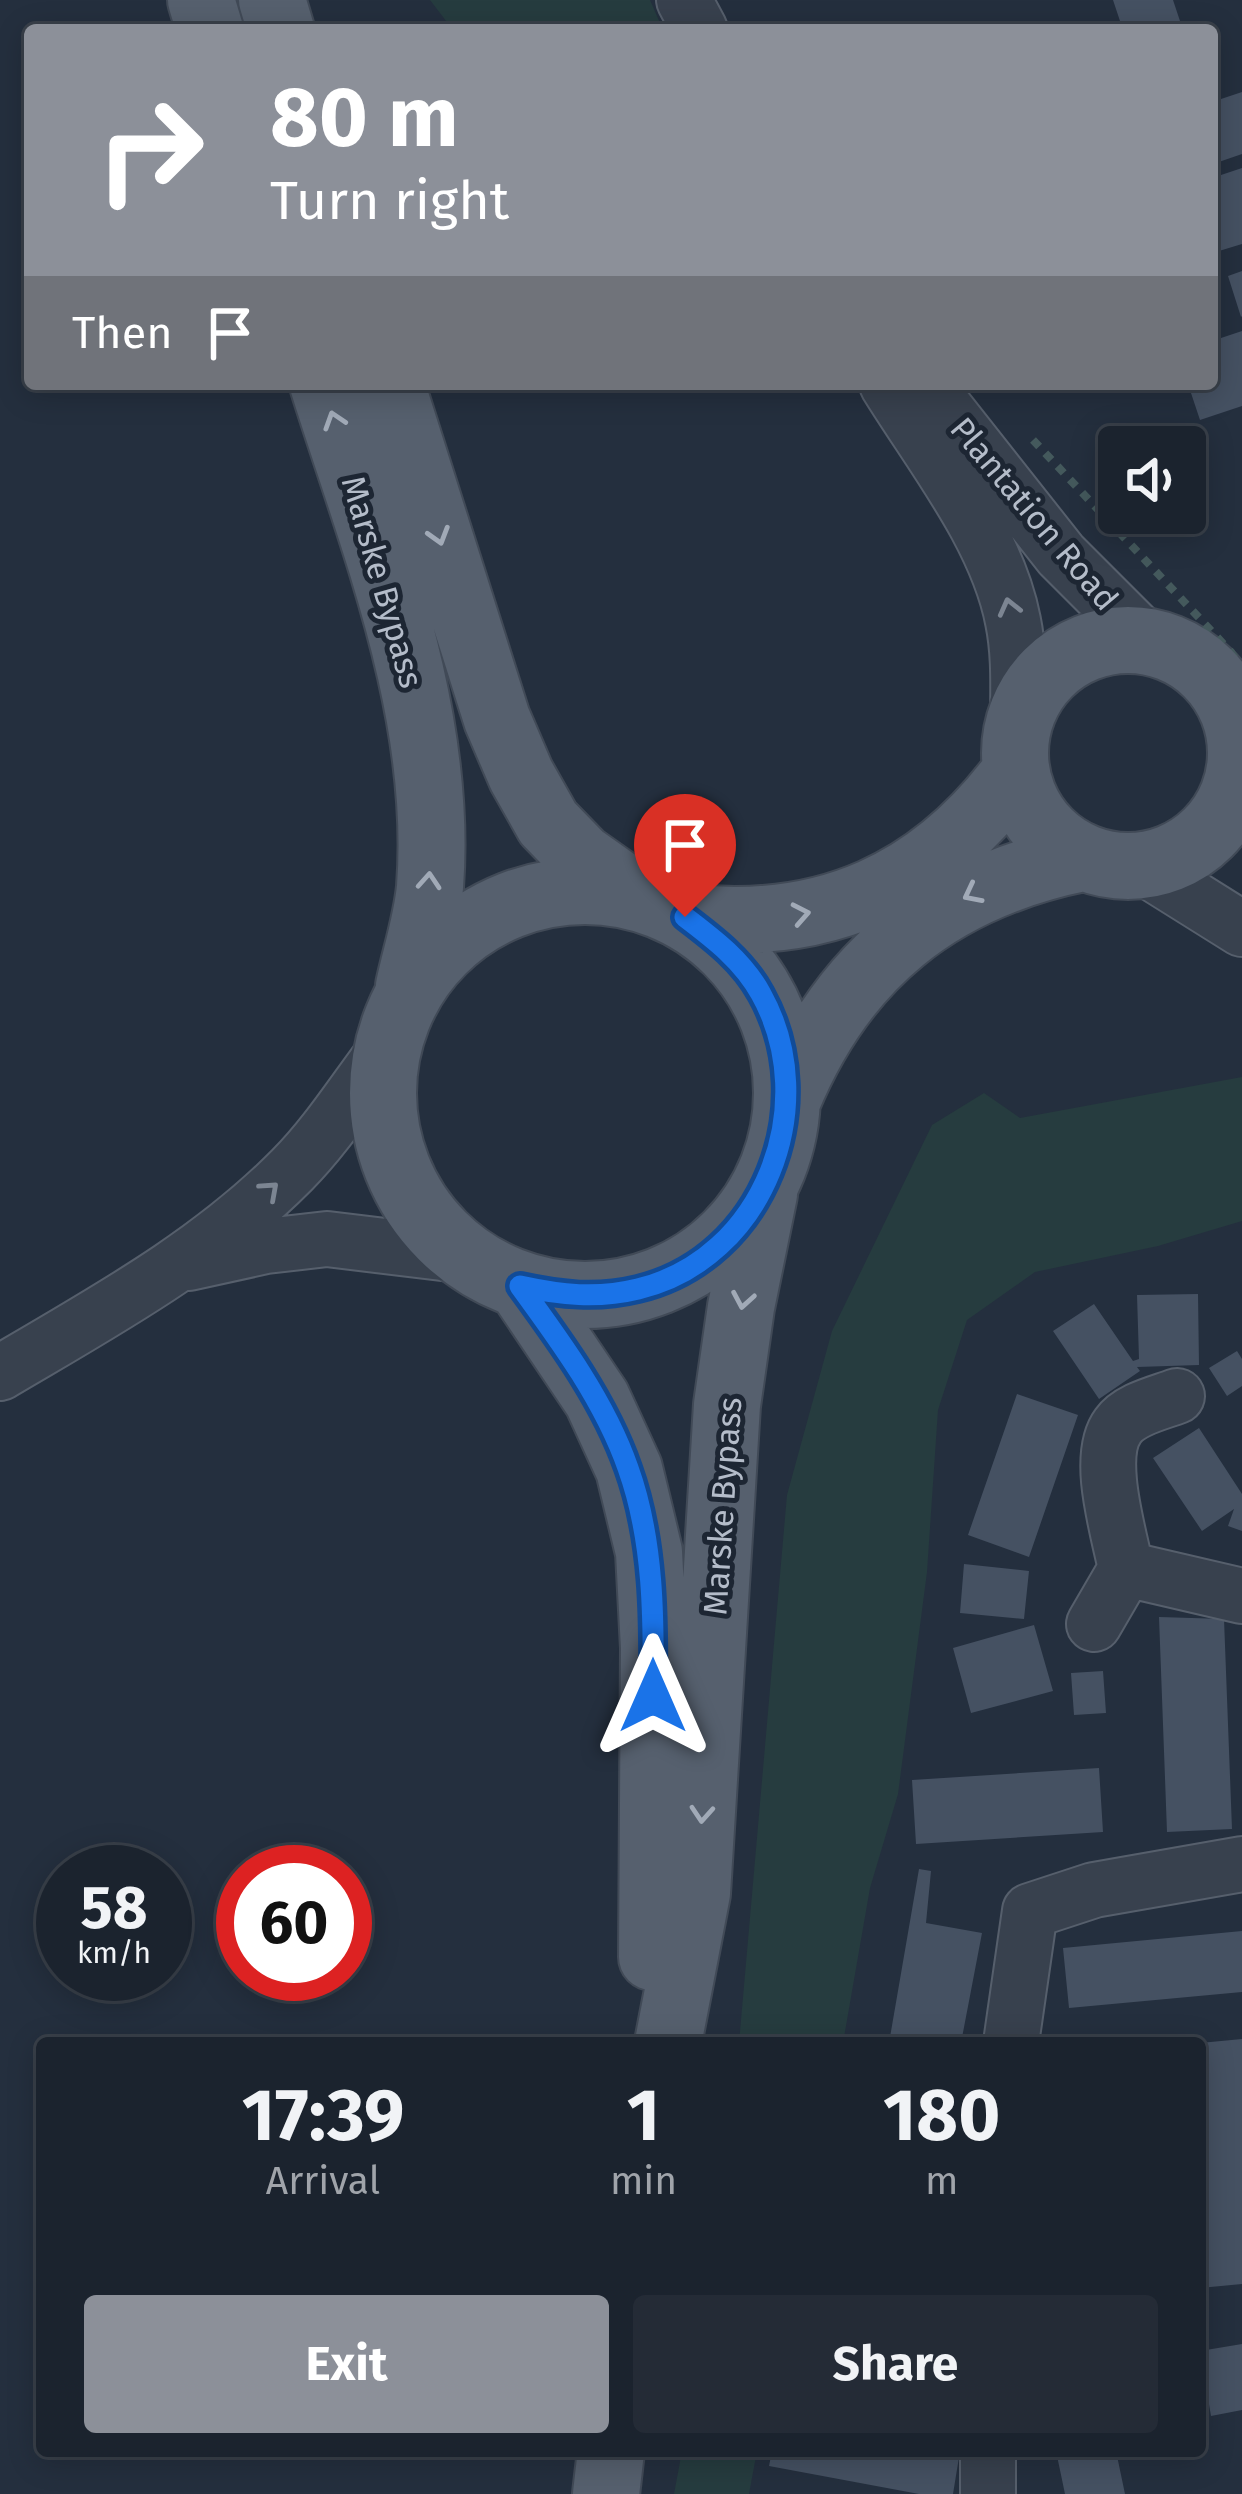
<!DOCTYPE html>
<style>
body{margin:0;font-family:"Fira Sans",sans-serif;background:#242b36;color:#f1f3f6;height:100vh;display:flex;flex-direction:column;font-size:45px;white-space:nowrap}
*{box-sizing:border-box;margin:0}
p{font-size:39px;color:#a0a4aa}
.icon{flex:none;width:66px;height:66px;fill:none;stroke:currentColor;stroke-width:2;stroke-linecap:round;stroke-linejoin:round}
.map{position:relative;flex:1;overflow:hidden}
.sheet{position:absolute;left:36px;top:2037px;width:1170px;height:420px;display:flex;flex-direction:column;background:#1b232e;border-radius:12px;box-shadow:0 6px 30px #0003,0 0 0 3px #39404a}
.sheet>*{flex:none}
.top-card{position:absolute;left:24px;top:24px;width:1194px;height:366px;border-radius:12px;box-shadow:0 6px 30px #0003,0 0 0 3px #39404a;background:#8c9099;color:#fff;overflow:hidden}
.buttons{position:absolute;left:1098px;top:426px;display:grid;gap:24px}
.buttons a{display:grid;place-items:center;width:108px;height:108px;border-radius:12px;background:#1b232e;box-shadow:0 6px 30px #0003,0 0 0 3px #39404a;font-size:60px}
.speed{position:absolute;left:36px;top:1845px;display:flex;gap:24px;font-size:60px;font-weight:700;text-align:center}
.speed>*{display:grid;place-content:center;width:156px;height:156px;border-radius:50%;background:#1b232e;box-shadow:0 6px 30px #0003,0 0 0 3px #39404a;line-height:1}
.speed small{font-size:30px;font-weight:400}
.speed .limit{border:18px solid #d22;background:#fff;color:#111}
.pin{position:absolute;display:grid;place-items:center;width:102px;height:102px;color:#fff;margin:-123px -51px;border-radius:50% 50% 50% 0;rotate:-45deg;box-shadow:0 0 12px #0007}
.pin .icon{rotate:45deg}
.me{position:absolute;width:132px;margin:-66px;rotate:0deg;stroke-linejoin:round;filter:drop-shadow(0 0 9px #0008)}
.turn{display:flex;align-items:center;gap:42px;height:252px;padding:0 48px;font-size:54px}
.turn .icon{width:156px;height:156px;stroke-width:2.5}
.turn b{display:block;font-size:84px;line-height:102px}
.then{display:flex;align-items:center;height:114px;padding:0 48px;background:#0003;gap:24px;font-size:45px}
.eta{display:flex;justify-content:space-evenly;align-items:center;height:204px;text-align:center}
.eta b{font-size:72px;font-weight:700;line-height:84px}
.button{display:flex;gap:24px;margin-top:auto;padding:24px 48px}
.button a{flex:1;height:138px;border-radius:12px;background:#8c9099;color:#fff;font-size:48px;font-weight:700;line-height:138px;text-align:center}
.button a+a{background:#242b36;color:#f1f3f6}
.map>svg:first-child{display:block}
.green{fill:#263c3f}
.building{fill:#455162}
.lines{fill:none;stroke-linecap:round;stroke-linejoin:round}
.minor-casing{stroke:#565f6c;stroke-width:58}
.major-casing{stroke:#414a57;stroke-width:70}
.path{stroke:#44595c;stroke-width:8;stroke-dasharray:9 9;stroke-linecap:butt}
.minor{stroke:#38414e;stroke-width:54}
.major{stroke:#56606e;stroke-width:66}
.oneway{stroke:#a1aab7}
.oneway2{stroke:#7c8592}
.route-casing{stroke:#114b97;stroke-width:30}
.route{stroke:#1a73e8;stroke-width:21}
.labels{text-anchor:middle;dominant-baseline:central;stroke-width:10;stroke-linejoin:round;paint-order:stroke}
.street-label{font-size:33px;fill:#b4bcc9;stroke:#1d2633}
</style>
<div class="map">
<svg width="1242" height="2494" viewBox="0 0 1242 2494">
<rect width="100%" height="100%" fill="#242f3e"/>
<path class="green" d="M430,0H650L663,30H453Z
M1242,1077V1221L1158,1246L1035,1272L967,1320L938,1410L927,1572L898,1794L870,1888L843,2043H739L787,1495L832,1331L932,1125L984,1093L1020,1118Z
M682,2451H757L749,2494H674Z"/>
<path class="building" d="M1113,0H1173L1183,30H1123Z
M1242,92V154L1213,164L1212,102Z
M1242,168V244L1219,251L1212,228V178Z
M1242,271V316L1241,317L1228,276Z
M1242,331V406L1200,420L1188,384H1212V341Z
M1198,1294L1199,1365L1137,1367L1140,1371L1099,1399L1053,1331L1094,1304L1133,1361L1139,1359L1137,1295Z
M1237,1351L1242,1359V1386L1227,1396L1209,1368Z
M1017,1394L1078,1415L1029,1557L968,1535Z
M1199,1428L1242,1494V1531L1228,1526L1234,1509L1202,1531L1153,1458Z
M964,1564L1029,1571L1024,1619L960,1613Z
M1159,1617L1224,1619L1232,1829L1167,1832Z
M1034,1625L1053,1691L971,1713L953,1648Z
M1103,1671L1106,1713L1074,1715L1071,1673Z
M1099,1768L1103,1832L916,1844L912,1780Z
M919,1869L931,1871L926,1923L982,1933L961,2043H889Z
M1242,1931V1992L1069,2008L1063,1948Z
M1242,2039V2284L1200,2288V2043Z
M1242,2344V2410L1211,2416L1200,2351Z
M772,2451H960L953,2494H919L769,2466Z
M1056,2451H1116L1125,2494H1065Z"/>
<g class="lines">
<defs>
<path id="minor" d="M684,0L700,30
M887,384C932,457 997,537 1013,621C1020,655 1018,690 1018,723
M926,384L1061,555L1147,641
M1240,771L1242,774
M1143,867L1242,929
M189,1263L266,1246L327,1239L459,1255
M0,1373C103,1312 207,1256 292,1170C328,1134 357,1087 388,1047
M1126,1569L1242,1596
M1094,1624L1126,1569C1119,1533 1095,1457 1118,1426C1130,1409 1159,1403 1177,1396
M1011,2043L1030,1911L1094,1890L1242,1864
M988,2494V2451"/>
<path id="major" d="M201,0L210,30
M272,0L281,30
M323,384C374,546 443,714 430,887C427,920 416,954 409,986
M391,384L497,719L521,775L548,823L581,857L639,898
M1015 753a113 113 0 1 1 226 0a113 113 0 1 1-226 0Z
M383 1093a202 202 0 1 1 404 0a202 202 0 1 1-404 0Z
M685,917C825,933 933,884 1016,771
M787,1101C843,965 939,887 1083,858
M521,1286L597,1399L629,1469L649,1552L654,1648L652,1957
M668,2043L697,1893L727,1405L741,1307L764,1194
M606,2494L611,2451"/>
</defs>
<use href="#minor" class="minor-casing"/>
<use href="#major" class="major-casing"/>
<path class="path" d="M1033,440L1231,652L1242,670"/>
<use href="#minor" class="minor"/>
<use href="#major" class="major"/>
</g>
<defs><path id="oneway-chevron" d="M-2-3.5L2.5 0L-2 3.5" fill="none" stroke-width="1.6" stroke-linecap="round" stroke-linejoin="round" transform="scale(3)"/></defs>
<g class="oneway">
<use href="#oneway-chevron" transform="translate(334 420) rotate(-108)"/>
<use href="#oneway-chevron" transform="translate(439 536) rotate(73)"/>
<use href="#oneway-chevron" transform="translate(429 881) rotate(-86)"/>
<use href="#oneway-chevron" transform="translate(972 894) rotate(153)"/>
<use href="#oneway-chevron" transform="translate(801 914) rotate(-11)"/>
<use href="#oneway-chevron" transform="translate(743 1300) rotate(100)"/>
<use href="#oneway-chevron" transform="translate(702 1814) rotate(94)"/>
</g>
<g class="oneway2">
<use href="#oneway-chevron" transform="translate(1009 607) rotate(-104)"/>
<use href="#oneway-chevron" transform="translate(270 1190) rotate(-42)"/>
</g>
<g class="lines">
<defs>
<path id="route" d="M653,1696C654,1620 654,1540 628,1468C605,1402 561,1342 520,1286C561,1295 597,1299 638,1289C764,1259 823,1105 761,994C743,961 714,939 685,917"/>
</defs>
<use href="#route" class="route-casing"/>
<use href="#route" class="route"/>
</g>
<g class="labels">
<g class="street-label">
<text transform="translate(1034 514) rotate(50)">Plantation Road</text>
<text transform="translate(382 582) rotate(74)">Marske Bypass</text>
<text transform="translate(723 1506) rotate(-86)">Marske Bypass</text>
</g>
</g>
</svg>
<div class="buttons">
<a><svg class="icon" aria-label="sound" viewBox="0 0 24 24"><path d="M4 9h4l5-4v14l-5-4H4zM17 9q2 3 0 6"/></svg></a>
</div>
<div class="speed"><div>58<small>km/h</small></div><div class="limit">60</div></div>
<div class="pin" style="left:685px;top:917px;background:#d93025"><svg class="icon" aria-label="arrive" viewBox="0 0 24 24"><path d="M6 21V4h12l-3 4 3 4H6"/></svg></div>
<svg class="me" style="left:653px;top:1696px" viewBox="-20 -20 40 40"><path d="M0-17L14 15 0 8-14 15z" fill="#1a73e8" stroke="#fff" stroke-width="4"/></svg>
<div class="top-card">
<div class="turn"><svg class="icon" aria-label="right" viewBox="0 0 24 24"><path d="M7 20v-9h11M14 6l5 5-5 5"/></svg><div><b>80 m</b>Turn right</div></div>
<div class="then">Then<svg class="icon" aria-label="arrive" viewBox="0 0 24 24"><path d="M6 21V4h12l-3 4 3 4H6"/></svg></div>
</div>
<section class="sheet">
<div class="eta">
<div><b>17:39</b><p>Arrival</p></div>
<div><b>1</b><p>min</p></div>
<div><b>180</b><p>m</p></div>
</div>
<div class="button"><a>Exit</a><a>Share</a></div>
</section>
</div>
